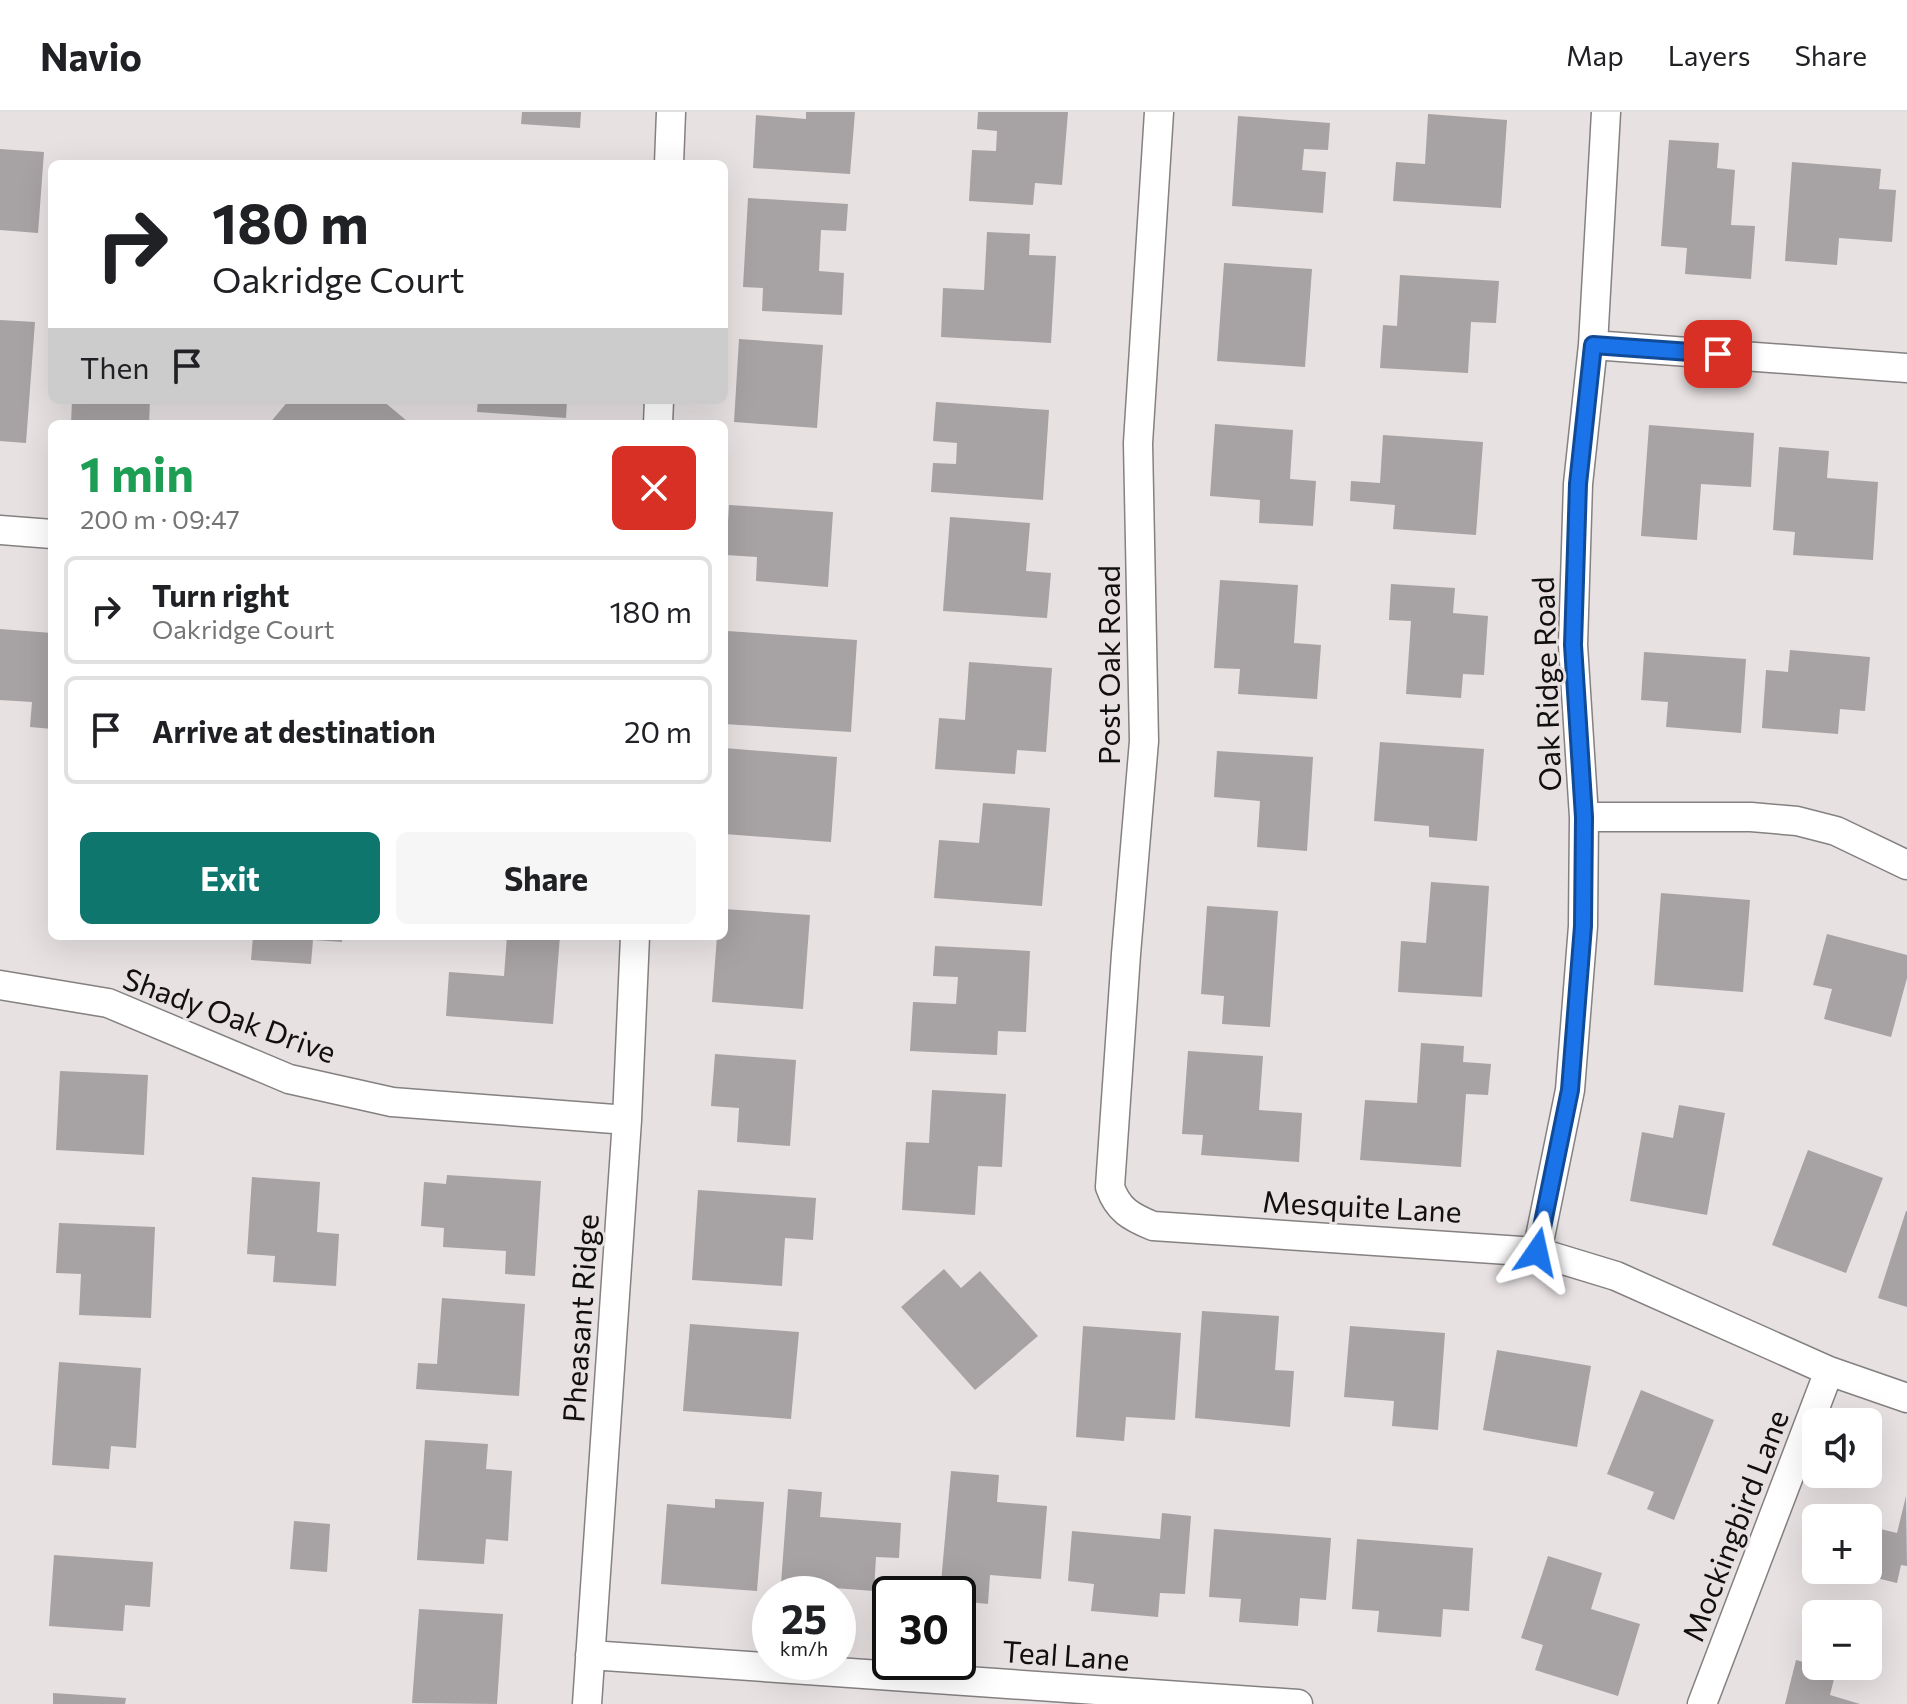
<!DOCTYPE html>
<meta charset="utf-8">
<style>
body{margin:0;font-family:Commissioner,sans-serif;background:#f6f6f6;color:#202124;height:100vh;display:flex;flex-direction:column;font-size:30px;white-space:nowrap}
*{box-sizing:border-box;margin:0}
p{font-size:26px;color:#757577}
.icon{flex:none;width:44px;height:44px;fill:none;stroke:currentColor;stroke-width:2;stroke-linecap:round;stroke-linejoin:round}
.map{position:relative;flex:1;overflow:hidden}
.panel{position:absolute;left:48px;top:308px;width:680px;height:520px;display:flex;flex-direction:column;background:#fff;border-radius:12px;box-shadow:0 8px 32px #0002}
.panel>*{flex:none}
.hud{position:absolute;left:48px;top:48px;width:680px;height:244px;border-radius:12px;box-shadow:0 8px 32px #0002;background:#fff;color:#202124;overflow:hidden}
.buttons{position:absolute;left:1802px;top:1296px;display:grid;gap:16px}
.buttons a{display:grid;place-items:center;width:80px;height:80px;border-radius:12px;background:#fff;box-shadow:0 8px 32px #0002;font-size:40px}
.speed{position:absolute;left:752px;top:1464px;display:flex;gap:16px;font-size:40px;font-weight:700;text-align:center}
.speed>*{display:grid;place-content:center;width:104px;height:104px;border-radius:50%;background:#fff;box-shadow:0 8px 32px #0002;line-height:1}
.speed small{font-size:20px;font-weight:400}
.speed .limit{border:4px solid #111;border-radius:12px;background:#fff;color:#111}
.pin{position:absolute;display:grid;place-items:center;width:68px;height:68px;color:#fff;margin:-34px;border-radius:16px;box-shadow:0 4px 12px #0006}
.me{position:absolute;width:88px;margin:-44px;rotate:11deg;stroke-linejoin:round;filter:drop-shadow(0 0 6px #0008)}
.turn{display:flex;align-items:center;gap:28px;height:168px;padding:0 32px;font-size:36px}
.turn .icon{width:104px;height:104px;stroke-width:2.5}
.turn b{display:block;font-size:56px;line-height:68px}
.then{display:flex;align-items:center;height:76px;padding:0 32px;background:#0003;gap:16px;font-size:30px}
.round{display:grid;place-items:center;flex:none;width:84px;height:84px;border-radius:12px;background:#f6f6f6}
.summary{display:flex;align-items:center;justify-content:space-between;height:136px;padding:0 32px}
h1{font-size:48px;font-weight:700;line-height:60px;color:#1e9e55}
.action{display:flex;gap:16px;margin-top:auto;padding:16px 32px}
.action a{flex:1;height:92px;border-radius:12px;background:#0f766e;color:#fff;font-size:32px;font-weight:700;line-height:92px;text-align:center}
.action a+a{background:#f6f6f6;color:#202124}
ul{padding:0;list-style:none}
li{display:flex;align-items:center;gap:24px;height:108px;margin:0 16px 12px;padding:0 16px;border:4px solid #e0e0e0;border-radius:12px}
li div{flex:1}
li b{display:block;font-size:30px}
li em{font-style:normal}
header{display:flex;align-items:center;gap:48px;box-sizing:border-box;height:112px;padding:0 40px;background:#fff;border-bottom:2px solid #e0e0e0}
header strong{font-size:38px}
nav{display:flex;gap:44px;margin-inline-start:auto;font-size:28px}
.map>svg:first-child{display:block}
.building{fill:#a7a2a3}
.lines{fill:none;stroke-linecap:round;stroke-linejoin:round}
.minor-casing{stroke:#858081;stroke-width:31}
.minor{stroke:#fff;stroke-width:28}
.route-casing{stroke:#114b97;stroke-width:20}
.route{stroke:#1a73e8;stroke-width:14}
.labels{text-anchor:middle;dominant-baseline:central;stroke-width:6;stroke-linejoin:round;paint-order:stroke}
.street-label{font-size:30px;fill:#110f0f;stroke:#e7e1e2}
</style>
<header>
<strong>Navio</strong>
<nav><a>Map</a><a>Layers</a><a>Share</a></nav>
</header>
<div class="map">
<svg width="1907" height="1592" viewBox="0 0 1907 1592">
<rect width="100%" height="100%" fill="#e7e1e2"/>
<path class="building" d="M522,0H581L580,16L521,12Z
M806,0H855L850,62L753,56L756,3L806,7Z
M978,0H1068L1062,73L1035,71L1033,93L969,89L972,38L996,39L997,19L977,17Z
M1428,2L1507,8L1501,96L1393,89L1396,50L1425,52Z
M1238,4L1330,11L1328,38L1304,37L1302,58L1326,60L1323,101L1232,94Z
M1669,28L1719,31L1717,56L1735,58L1731,113L1755,114L1751,167L1685,162L1687,136L1661,134Z
M0,37L44,40L38,121L0,118Z
M1792,50L1881,57L1879,77L1896,78L1892,130L1839,126L1837,153L1785,149Z
M748,86L848,92L846,119L821,118L819,159L844,161L842,203L762,199L763,176L743,175Z
M987,120L1030,122L1029,143L1056,144L1051,231L941,225L943,176L984,178Z
M1224,151L1312,157L1305,255L1217,249Z
M1400,163L1499,169L1496,211L1471,210L1468,261L1380,256L1383,213L1397,214Z
M0,208L35,210L26,331L0,329Z
M739,227L823,233L817,316L734,310Z
M72,288H150L149,312L98,309L97,312H71Z
M289,288H382L407,309L405,312H269Z
M478,288H567L566,306L477,300Z
M936,290L1049,298L1043,388L931,380L933,351L956,352L957,331L933,329Z
M1215,312L1293,318L1290,367L1316,369L1313,414L1259,411L1260,388L1210,384Z
M1649,313L1754,321L1751,375L1701,372L1697,428L1641,424Z
M1383,323L1483,330L1476,423L1393,417L1395,393L1350,389L1351,369L1380,371Z
M1779,335L1829,339L1827,366L1878,370L1873,448L1793,443L1795,420L1773,418Z
M729,393L833,400L828,475L756,469L757,445L726,443Z
M950,405L1030,411L1026,459L1051,461L1047,506L943,499Z
M1220,468L1298,473L1294,531L1321,533L1317,587L1238,582L1240,557L1214,556Z
M1391,472L1455,476L1453,501L1488,504L1484,563L1463,562L1461,586L1406,582L1411,509L1389,508Z
M0,517L52,521V617L30,615L32,590L0,588Z
M727,519L857,528L851,620L724,612Z
M1790,538L1870,545L1865,599L1840,597L1838,622L1762,616L1766,558L1788,560Z
M1644,540L1746,547L1741,621L1666,615L1668,590L1641,588Z
M969,550L1052,556L1046,640L1017,638L1015,662L935,657L939,606L965,608Z
M1380,630L1484,637L1477,729L1429,725V714L1374,709Z
M724,636L837,645L831,730L724,722Z
M1217,639L1313,645L1307,739L1257,735L1260,689L1214,685Z
M983,691L1050,696L1042,794L934,786L939,728L979,731Z
M1431,770L1489,774L1482,885L1398,880L1401,829L1426,831Z
M1661,781L1750,788L1743,880L1654,873Z
M1207,794L1278,799L1270,915L1222,912L1224,884L1201,882Z
M724,797L810,803L803,897L712,890L717,824H724Z
M1827,822L1907,843V866L1891,925L1824,907L1832,877L1813,873Z
M253,824H342V830L313,828L311,852L251,848Z
M507,824H560L553,912L446,904L449,860L504,864Z
M935,834L1030,839L1026,920L998,919L997,943L910,939L913,890L956,892L958,865L933,864Z
M1421,931L1464,934L1463,950L1491,952L1488,983L1466,982L1461,1055L1360,1048L1365,988L1417,991Z
M1188,939L1263,944L1259,998L1302,1001L1299,1050L1201,1043L1203,1023L1182,1022Z
M715,942L796,948L790,1034L737,1030L739,996L711,994Z
M60,959L148,963L144,1043L56,1038Z
M932,978L1006,982L1002,1055L978,1054L975,1103L902,1098L906,1030L929,1031Z
M1679,993L1725,1001L1707,1103L1630,1089L1642,1020L1673,1026Z
M1808,1038L1883,1066L1846,1161L1772,1133Z
M447,1063L541,1069L535,1164L505,1162L506,1139L443,1135L444,1116L421,1114L424,1070L446,1072Z
M252,1065L320,1070L317,1120L339,1122L336,1174L273,1170L275,1144L247,1142Z
M698,1078L816,1086L813,1128L785,1126L782,1174L692,1168Z
M1906,1099H1907V1195L1878,1186Z
M59,1111L155,1115L151,1206L79,1203L81,1162L56,1161Z
M944,1157L961,1176L980,1159L1038,1224L975,1278L901,1195Z
M442,1186L525,1192L519,1284L416,1277L418,1251L437,1252Z
M1202,1199L1279,1204L1275,1258L1294,1259L1290,1315L1195,1306Z
M690,1212L799,1220L791,1307L683,1299Z
M1083,1214L1181,1221L1175,1308L1126,1305L1124,1329L1076,1325Z
M1350,1214L1445,1221L1438,1318L1392,1314L1394,1289L1344,1285Z
M1497,1238L1591,1254L1577,1335L1483,1318Z
M59,1250L141,1256L136,1336L111,1334L109,1357L52,1353Z
M1641,1278L1714,1308L1674,1408L1647,1397L1654,1380L1607,1362Z
M425,1328L488,1332L486,1357L512,1359L508,1429L486,1427L484,1452L417,1448Z
M951,1359L999,1363L997,1390L1047,1394L1041,1467L990,1463L988,1492L958,1489V1482H940Z
M788,1377L822,1380L820,1405L901,1411L899,1446L876,1445L874,1479L781,1472Z
M1906,1384L1907,1454L1901,1453L1897,1471L1856,1461L1857,1458H1868V1414L1897,1421Z
M715,1387L764,1390L757,1479L661,1472L667,1392L715,1396Z
M1162,1401L1191,1404L1185,1482L1160,1481L1158,1505L1091,1499L1094,1472L1068,1469L1072,1419L1160,1427Z
M294,1409L330,1412L327,1460L290,1457Z
M1214,1417L1331,1426L1326,1488L1300,1486L1298,1514L1239,1510L1241,1487L1209,1485Z
M1357,1427L1473,1436L1469,1499L1443,1497L1441,1525L1377,1520L1379,1499L1352,1497Z
M54,1443L153,1450L150,1495L125,1493L123,1519L49,1514Z
M1548,1444L1602,1461L1591,1497L1640,1512L1618,1584L1535,1558L1543,1533L1521,1526Z
M419,1497L503,1502L497,1592L412,1591Z
M1796,1548L1836,1559L1830,1583L1860,1592H1785Z
M53,1581L126,1586L125,1592H53Z"/>
<g class="lines">
<defs>
<path id="minor" d="M1159,0L1138,331L1144,629L1126,842L1110,1075C1118,1098 1131,1105 1153,1114L1537,1140L1616,1164L1829,1259L1907,1286
M669,52L671,0
M1593,233L1907,256
M658,312L659,288
M0,418L52,422
M1584,705H1751L1797,709L1836,719L1907,753
M0,873L108,891L289,967L392,990L627,1008
M1537,1140L1570,978L1583,814L1584,705L1573,533L1578,372L1593,233L1606,0
M590,1543L1298,1592
M587,1592L627,1008L635,824
M1702,1592L1829,1259"/>
</defs>
<use href="#minor" class="minor-casing"/>
<use href="#minor" class="minor"/>
</g>
<g class="lines">
<defs>
<path id="route" d="M1537,1140L1570,978L1583,814L1584,705L1573,533L1578,372L1593,233L1718,242"/>
</defs>
<use href="#route" class="route-casing"/>
<use href="#route" class="route"/>
</g>
<g class="labels">
<g class="street-label">
<text transform="translate(1107 553) rotate(-90)">Post Oak Road</text>
<text transform="translate(1545 572) rotate(-92)">Oak Ridge Road</text>
<text transform="translate(230 902) rotate(20)">Shady Oak Drive</text>
<text transform="translate(1362 1093) rotate(3)">Mesquite Lane</text>
<text transform="translate(579 1206) rotate(-86)">Pheasant Ridge</text>
<text transform="translate(1734 1413) rotate(-69)">Mockingbird Lane</text>
<text transform="translate(1066 1542) rotate(4)">Teal Lane</text>
</g>
</g>
</svg>
<div class="buttons">
<a><svg class="icon" aria-label="sound" viewBox="0 0 24 24"><path d="M4 9h4l5-4v14l-5-4H4zM17 9q2 3 0 6"/></svg></a>
<a>+</a>
<a>−</a>
</div>
<div class="speed"><div>25<small>km/h</small></div><div class="limit">30</div></div>
<div class="pin" style="left:1718px;top:242px;background:#d93025"><svg class="icon" aria-label="arrive" viewBox="0 0 24 24"><path d="M6 21V4h12l-3 4 3 4H6"/></svg></div>
<svg class="me" style="left:1537px;top:1140px" viewBox="-20 -20 40 40"><path d="M0-17L14 15 0 8-14 15z" fill="#1a73e8" stroke="#fff" stroke-width="4"/></svg>
<div class="hud">
<div class="turn"><svg class="icon" aria-label="right" viewBox="0 0 24 24"><path d="M7 20v-9h11M14 6l5 5-5 5"/></svg><div><b>180 m</b>Oakridge Court</div></div>
<div class="then">Then<svg class="icon" aria-label="arrive" viewBox="0 0 24 24"><path d="M6 21V4h12l-3 4 3 4H6"/></svg></div>
</div>
<section class="panel">
<div class="summary"><div><h1>1 min</h1><p>200 m · 09:47</p></div><a class="round" style="background:#d93025;color:#fff"><svg class="icon" aria-label="close" viewBox="0 0 24 24"><path d="M6 6l12 12M18 6L6 18"/></svg></a></div>
<ul>
<li><svg class="icon" aria-label="right" viewBox="0 0 24 24"><path d="M7 20v-9h11M14 6l5 5-5 5"/></svg><div><b>Turn right</b><p>Oakridge Court</p></div><em>180 m</em></li>
<li><svg class="icon" aria-label="arrive" viewBox="0 0 24 24"><path d="M6 21V4h12l-3 4 3 4H6"/></svg><div><b>Arrive at destination</b></div><em>20 m</em></li>
</ul>
<div class="action"><a>Exit</a><a>Share</a></div>
</section>
</div>
